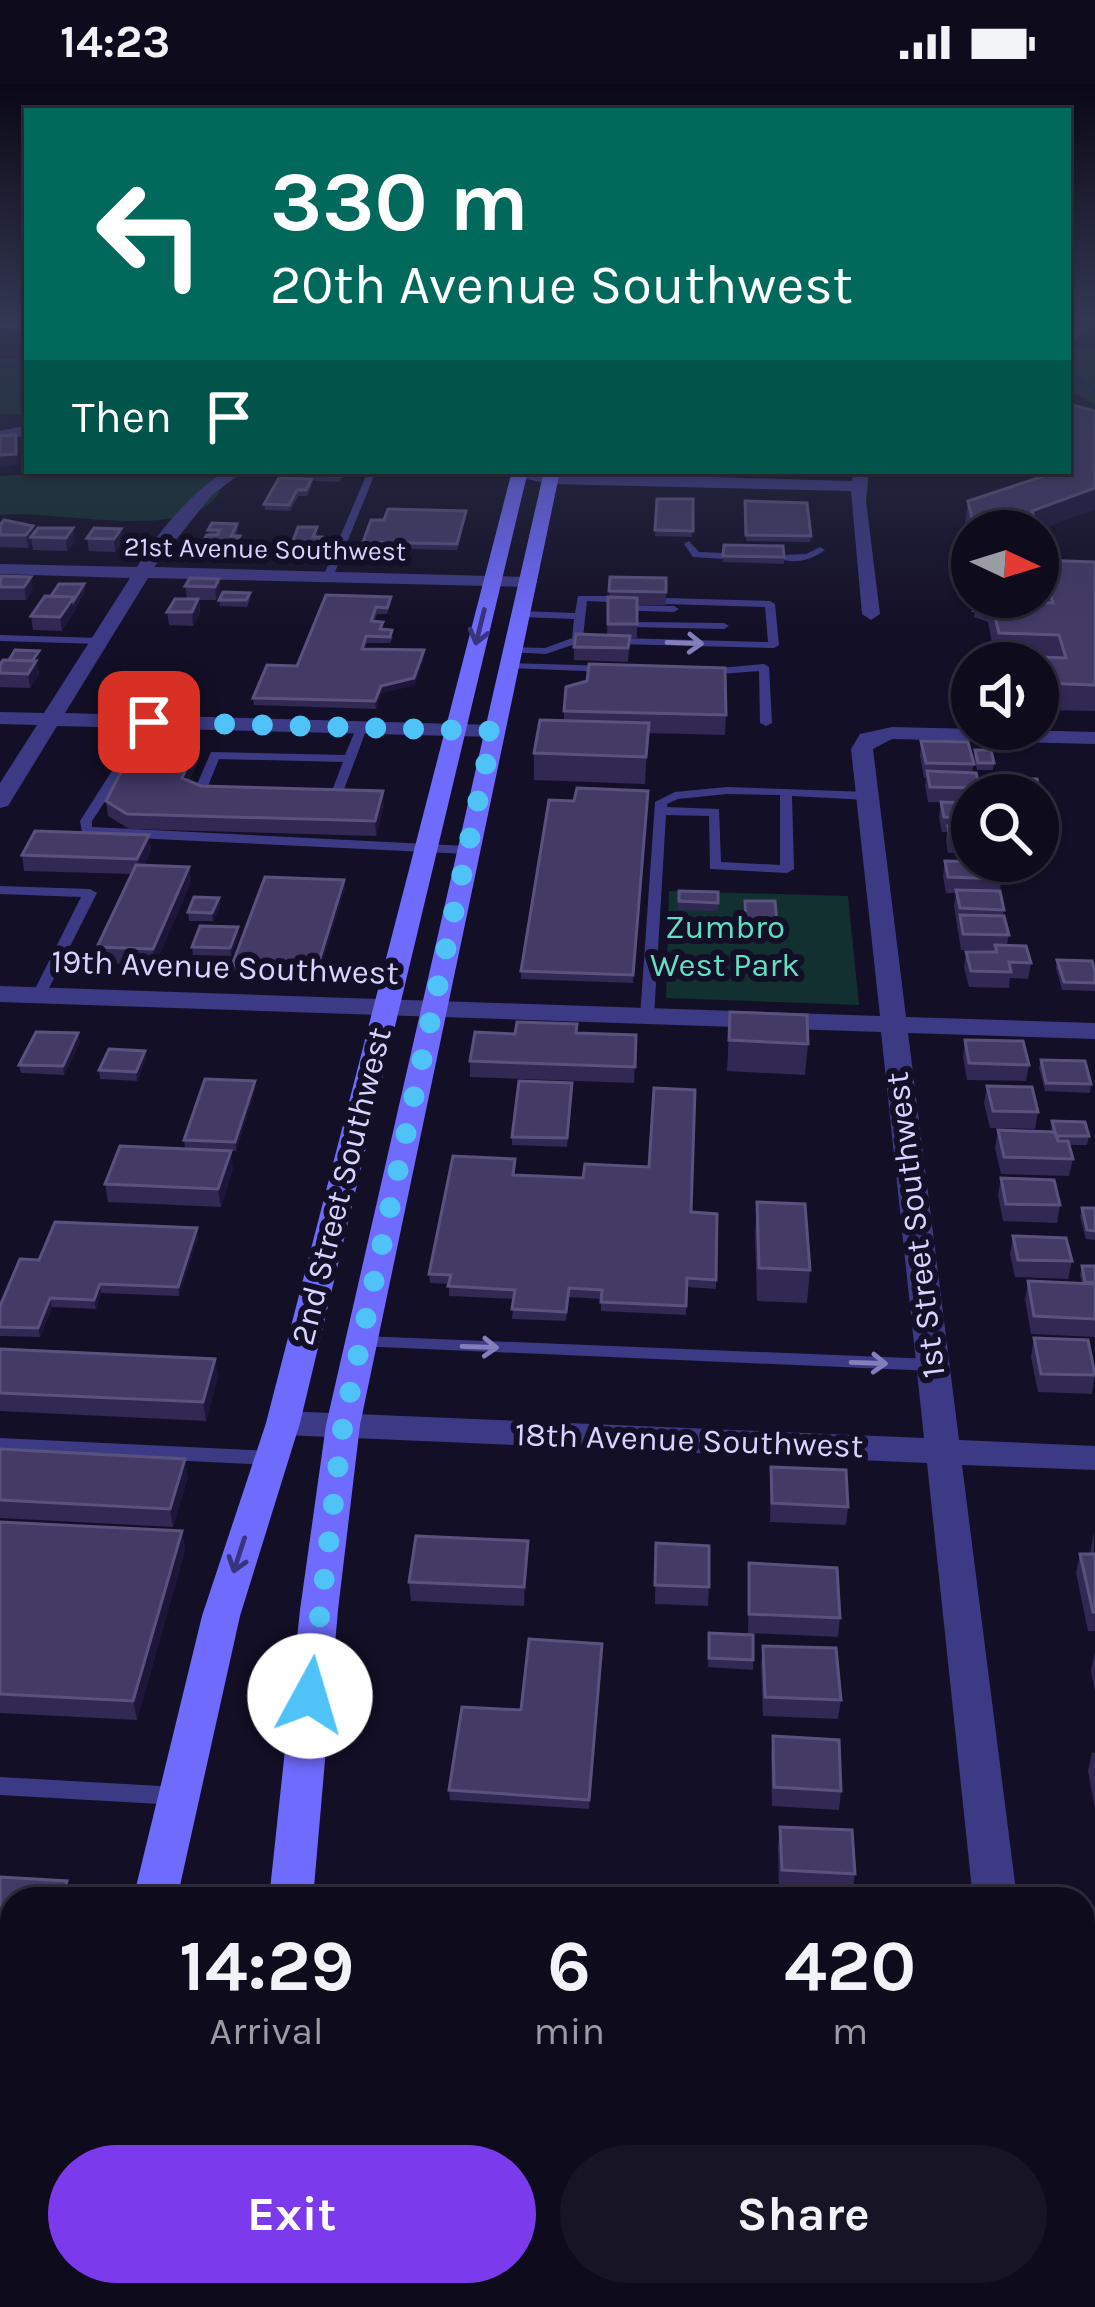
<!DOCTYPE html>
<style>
body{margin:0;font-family:Karla,sans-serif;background:#171425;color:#f1f3f6;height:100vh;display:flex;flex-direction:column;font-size:45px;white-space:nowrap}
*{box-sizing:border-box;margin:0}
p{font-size:39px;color:#9b9ba3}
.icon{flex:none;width:66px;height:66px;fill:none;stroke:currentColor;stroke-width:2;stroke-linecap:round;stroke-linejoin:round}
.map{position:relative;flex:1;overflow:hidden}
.panel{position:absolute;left:0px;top:1803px;width:1095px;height:420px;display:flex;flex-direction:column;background:#0e0b1c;border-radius:36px 36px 0 0;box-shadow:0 3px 9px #0004,0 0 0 3px #2e2b3b}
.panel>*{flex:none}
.top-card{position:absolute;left:24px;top:24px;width:1047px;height:366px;border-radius:0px;box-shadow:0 3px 9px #0004,0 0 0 3px #2e2b3b;background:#00695c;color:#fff;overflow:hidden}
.needle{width:78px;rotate:94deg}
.fabs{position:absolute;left:951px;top:426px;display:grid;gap:24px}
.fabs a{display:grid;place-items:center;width:108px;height:108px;border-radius:50%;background:#0e0b1c;box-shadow:0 3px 9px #0004,0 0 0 3px #2e2b3b;font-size:60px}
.pin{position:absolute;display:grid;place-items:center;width:102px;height:102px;color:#fff;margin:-51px;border-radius:24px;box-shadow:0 6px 18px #0006}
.me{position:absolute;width:132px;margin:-66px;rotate:6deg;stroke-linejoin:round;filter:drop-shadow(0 0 9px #0008)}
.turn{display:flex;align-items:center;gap:42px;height:252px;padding:0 48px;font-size:54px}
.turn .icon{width:156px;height:156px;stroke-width:2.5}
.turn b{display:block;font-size:84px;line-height:102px}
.then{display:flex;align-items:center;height:114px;padding:0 48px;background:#0003;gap:24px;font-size:45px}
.eta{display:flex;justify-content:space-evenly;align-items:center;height:204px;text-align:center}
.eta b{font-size:72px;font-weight:700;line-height:84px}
.cta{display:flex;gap:24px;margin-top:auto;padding:24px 48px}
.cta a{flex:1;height:138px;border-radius:72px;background:#7c3aed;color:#fff;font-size:48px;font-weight:700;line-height:138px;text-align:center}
.cta a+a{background:#171425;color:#f1f3f6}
.status{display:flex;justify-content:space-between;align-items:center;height:84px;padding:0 60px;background:#0e0b1c;direction:ltr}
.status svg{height:33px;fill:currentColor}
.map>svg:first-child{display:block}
.green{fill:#12302f}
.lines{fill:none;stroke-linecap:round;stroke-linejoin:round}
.stream{stroke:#0c2248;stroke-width:6}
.lane{fill:#3d3a85;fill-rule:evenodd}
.street{fill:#3d3a85;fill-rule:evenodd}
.secondary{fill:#6f6bff;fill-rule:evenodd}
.wall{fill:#312854}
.shaded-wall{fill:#1d163a}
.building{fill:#433a66;stroke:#5a527e;stroke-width:3}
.oneway{stroke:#38347d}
.oneway2{stroke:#837fbc}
.route{stroke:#4fc3f7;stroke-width:21;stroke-dasharray:0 37.8}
.labels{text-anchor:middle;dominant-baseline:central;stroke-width:12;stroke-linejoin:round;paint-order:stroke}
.far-street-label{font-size:27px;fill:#d9d4ff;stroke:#130f26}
.park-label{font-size:33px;fill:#5fe0c0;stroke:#130f26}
.street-label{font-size:33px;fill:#d9d4ff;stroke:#130f26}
</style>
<div class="status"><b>14:23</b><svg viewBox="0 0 49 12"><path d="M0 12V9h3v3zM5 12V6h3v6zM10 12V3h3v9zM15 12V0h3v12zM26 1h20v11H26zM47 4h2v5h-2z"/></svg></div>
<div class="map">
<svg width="1095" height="2223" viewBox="0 0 1095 2223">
<rect width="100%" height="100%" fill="#130f26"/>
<path class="green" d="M1095,263V321L1068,305V265Z
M0,275H27V331L0,330Z
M86,387H225L212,397L220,408C186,460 59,425 0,431V392Z
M669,807L848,812L859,921L666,914Z"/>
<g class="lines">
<path class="stream" d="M0,281L27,280
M1068,290L1095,306"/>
<path class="lane" d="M368,387H376L333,493L324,495L323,493Z
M689,457L699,468L723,469L728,472L723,475L693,473L684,460Z
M820,463L825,466C812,476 793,481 778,474L783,471L806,470Z
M578,512H609L614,515L609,518L587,517L583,553L768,558L765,523L666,520L661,517L666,514L770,517L775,520L779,561L774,564L578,559L546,570L508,568V564L512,563L545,564L572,554L574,535L522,533L517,530L522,527L575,529Z
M616,521L674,522L679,525L674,528L612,526V522Z
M636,538L724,539L729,542L724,545L632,543L631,541Z
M0,551L100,554L105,557L100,560L0,557Z
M509,579L610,582L615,585L610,588L505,584V580Z
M764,580L769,583L772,639L766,642L760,639L759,587L708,591L703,588L708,585Z
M149,635L155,638L139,664L149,668L135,672L92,737V743L467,762L473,766L467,770L92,752L82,748L80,737L143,638Z
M357,642L367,644L342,711L317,712L311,708L317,704H333L343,678L219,675L208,702L223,703V709H201L195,705L211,668L345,671Z
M727,703L867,708L873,712L867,716L792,712L794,785L787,789L710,785L709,732L666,731L654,933L652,936H642L640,933L655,718L675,708ZM727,710L780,711V781L721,778L719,725L667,723V720L678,715Z
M0,802L90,805L97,809L44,914L39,915L32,911L81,813L0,810Z
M363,1252L933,1275L939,1277L942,1281L939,1285L933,1287L357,1262L354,1258L357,1254Z
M0,1354L271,1367L278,1369L281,1374L278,1379L271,1381L0,1368Z
M0,1693L178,1703L186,1705L189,1712L186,1719L178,1721L0,1711Z"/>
<path class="street" d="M1073,233H1086L1090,246L1068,260V250L1076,245Z
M23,342L27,351L0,357V347Z
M225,387H244L212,411L154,483L529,493L538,498L529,503L148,494L65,629L493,641L504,647L493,653L57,642L8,722L0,724V699L37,641L0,640V628L44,629L130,494L0,490V480L137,483C160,445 188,412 225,387Z
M512,387L852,397L853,387H869L866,417L880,530L871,536L862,530L851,407L550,400L513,392Z
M892,643L1095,648V660L892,655L873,665L906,933L1095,939V955L908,949L959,1356L1095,1362V1386L962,1381L1017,1815H973L927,1379L283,1351L271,1347L266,1339L271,1331L283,1327L924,1354L881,948L0,918V902L880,932L851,665L860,650Z
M1030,2211H1083L1088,2223H1035Z"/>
<path class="secondary" d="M0,236L27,237V245L0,244Z
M512,387H528L300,1339L240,1532L177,1815H133L202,1532L266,1339Z
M544,387H560L360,1341L338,1526L313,1815H269L300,1526L326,1341Z
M35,2211H87L84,2223H32Z
M244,2211H296L294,2223H242Z"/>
</g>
<path class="wall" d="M1095,327V425L1038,446L1043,461L1040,476L1095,478V627L1038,626V579H1017L1018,575L995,574L988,538L974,533L975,527L991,522V517L1014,518L1012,513H1038V447H972V472L965,440L968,417L1055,388L1033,387H1068Z
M345,387L340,398L314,397V391Z
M279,394L312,401L307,412H298L290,427L265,426L264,420Z
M657,415H693L692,453L655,452Z
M745,417L811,452L810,458L746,457Z
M466,433L457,466L363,464V458Z
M237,440L238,446L235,452L240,458L235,468L202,467L201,460L209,451L208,446Z
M0,441L33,442L34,449L38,444L75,457L67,467L33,466L32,459L28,464L0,463Z
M94,444L122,458L115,468L89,467L87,454Z
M318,449L316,453L323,459L318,470L292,469L291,463Z
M724,461L784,473V480L723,478Z
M610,493L666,494V521H637V554H630L628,578L574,576V563L607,551L608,513H609Z
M0,494L33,506L26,516H0Z
M219,495L220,508L216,516H199L200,529L193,542L169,541L167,528L187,515L185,502Z
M84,500L85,507L62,547L33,546L31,532L51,512Z
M250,509V516L247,523L220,522L219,516Z
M326,511L391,519L387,530H377L374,538L393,553L390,559H367L364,565L424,573L415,601L381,609L376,625L254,621L253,614L297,582Z
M40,574L37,579L39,591L30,604L0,603V581L9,576Z
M564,627L726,631L725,651L648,649L645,700L534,696V669L564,637Z
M921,657L974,680L972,688L980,704L979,711H972V769H948L946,757L947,748H942L939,733L941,718L964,719L928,718L925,702L926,694H924L920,672Z
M975,666L994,679L993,686H977L974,673Z
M199,676L189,697L201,702L384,722L376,752L129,745L108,732L106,717Z
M1006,695L1039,704L1038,711H1007L1005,702Z
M648,707L633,899L521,895V887Z
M149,751L151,766L144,781L189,783L191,798L155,881L99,879L97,863L132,790L24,787L22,771Z
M945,777H1032V781H998L1001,795L1000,807L1004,826L1003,832L1009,851L1007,861L1031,879L1028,895L1010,894L1009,904L969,903L964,884L966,868H994V867L961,866L954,822L956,809H946L943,792Z
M344,796L345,804L318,892L233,889L232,881Z
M679,807L718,808V827L678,826Z
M219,814L220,822L213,837H189L188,828Z
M745,817L777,838L776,846L745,845Z
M239,851L231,872L193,871L192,863Z
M1057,876L1095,887V907L1062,906L1056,884Z
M730,928L808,960L805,991L727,987Z
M78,949L80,958L64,991L21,989L19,981Z
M515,950L636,951L634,999L470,993V977Z
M965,956L1029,981L1026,997L967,996L963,973Z
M145,967L146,975L137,997L100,995L99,986Z
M1041,976L1091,1000L1090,1009L1045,1007L1039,984Z
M255,997V1006L236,1067L185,1065L184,1056Z
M572,999L567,1063L512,1061V1053Z
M987,1002L1038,1028L1035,1045L990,1044L984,1019Z
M1052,1037L1089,1052L1087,1061H1069L1073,1075L1069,1092L1001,1090L995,1064L998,1046L1051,1048Z
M233,1084L221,1123L108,1118L105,1100Z
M514,1091L691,1128L717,1130L716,1205L687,1203L686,1231L601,1227V1215L569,1213L566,1237L512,1235L514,1215L449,1212V1200L430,1199L429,1190Z
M1001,1094L1060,1121L1057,1139L1003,1137L998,1111Z
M757,1118L810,1186L807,1219L757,1217L755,1150Z
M1082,1124H1095V1156L1086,1155L1080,1133Z
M1013,1152L1072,1177L1068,1195L1015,1193L1010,1170Z
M198,1153L179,1212L101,1209L96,1225L52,1223L40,1253L0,1252V1222L39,1176Z
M1082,1182H1095V1253L1031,1250L1025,1215L1028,1197L1082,1200L1080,1191Z
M1034,1254L1095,1288L1092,1310L1038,1308L1031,1273Z
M0,1265L215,1275L218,1293L206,1337L0,1327Z
M0,1365L188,1393L173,1443L0,1434Z
M771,1383L848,1423L846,1441L770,1438Z
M0,1438L182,1447L185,1466L137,1636L0,1629Z
M1094,1448L1095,1547H1088L1076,1489L1080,1470H1090Z
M656,1459L709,1503L708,1522L655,1520Z
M528,1476L524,1522L411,1517L409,1498Z
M749,1479L840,1534L838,1553L748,1549Z
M709,1549L753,1576V1586L708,1583Z
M602,1560L589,1725L450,1716L449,1706L521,1626Z
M763,1562L841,1616L838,1635L763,1632L761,1580Z
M1095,1568V1607L1091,1586Z
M773,1652L841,1707L839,1726L772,1722L771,1671Z
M1092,1668L1095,1669V1724L1088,1687Z
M780,1743L855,1790L852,1809L779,1805L778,1762Z
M0,1793L69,1806L12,1815V1907H0Z"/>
<path class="shaded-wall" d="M16,351L18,381L0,383V371Z
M1095,404V425L1037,447L1032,427Z
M33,442L35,454L31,453L32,459L28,464L26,451Z
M73,444L75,457L67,467L66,454Z
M121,445L122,458L115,468L114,455Z
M31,493L33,506L26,516L24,503Z
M219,495L220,508L216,516L215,503Z
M84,500L85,507L75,523L74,516Z
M74,513L76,526L62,547L60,533Z
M198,515L200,529L193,542L192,528Z
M424,566V573L415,601L381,609L376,625L375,617L381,602Z
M39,567L40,574L37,579L39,591L30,604L28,590L31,579Z
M197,661L199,676L183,709L182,694Z
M383,707L384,722L376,752L375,737Z
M149,751L151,766L139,791L137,775Z
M189,783L191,798L155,881L153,865Z
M344,796L345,804L318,892L317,884Z
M219,814L220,822L213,837L212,829Z
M238,843L239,851L231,872L230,864Z
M78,949L80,958L64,991L63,982Z
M145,967L146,975L137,997L136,988Z
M255,997V1006L236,1067L235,1058Z
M231,1067L233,1084L221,1123L218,1105Z
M197,1144L198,1153L179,1212L178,1203Z
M100,1200L101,1209L96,1225L94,1216Z
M50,1214L52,1223L40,1253L38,1244Z
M215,1275L218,1293L206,1337L203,1318Z
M185,1375L188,1393L173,1443L170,1425Z
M182,1447L185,1466L137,1636L133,1617Z
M528,1457V1476L524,1522V1503Z
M67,1797L69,1806L67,1815H62Z
M4,1939L6,1949L0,1970V1951Z"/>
<path class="building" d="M1068,320L1095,327V404L1032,427L1043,461L1038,460V447H975L968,417L1059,387H1068Z
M16,351V370L0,371V352Z
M316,387H342L340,392L314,391Z
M279,394L312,395L306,406H297L289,421L264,420Z
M657,415H693V447L655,446Z
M745,417L807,419L811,452L746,451Z
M388,425L466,427L457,460L363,458L371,436H384Z
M4,436L33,442L26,451H0V441Z
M212,439L237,440L231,452H240L235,461L201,460L207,451H217L220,446H208Z
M298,443H317L313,453H322L318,464L291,463Z
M38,444H73L66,454L31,453Z
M94,444L121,445L114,455L87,454Z
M724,461L783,462L784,473L723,472Z
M1038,476L1095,478V601L1038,599V579H1020L1018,572L1066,574L1059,551L999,549L991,517L1053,519L1046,496L1038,495Z
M1,492L31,493L24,503H0Z
M610,493L666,494V508L609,507Z
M190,494L219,495L215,503L185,502Z
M59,500H84L74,516V513L51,512Z
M223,508L250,509L246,516H219Z
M326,511L391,513L387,524L376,523L371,537L383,538L380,545L392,546L390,553L366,552L362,565L424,566L414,594L381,602L375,617L253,614L267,581L297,582Z
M45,512L74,513L60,533L31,532Z
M608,513L637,514V540H608Z
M175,515H198L192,528H167Z
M988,521L991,522L989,531L975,527Z
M576,550L630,552L628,564L574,563Z
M15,566L39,567L32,577L9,576Z
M3,576L36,577L28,590L0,589V581Z
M589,580L725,584L726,631L564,627L566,603L587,597Z
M540,636L649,639L646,673L534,669Z
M921,657L968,658L974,680L926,679Z
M136,659L197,661L182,694L201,702L383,707L375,737L127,730L106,717Z
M975,666H991L994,679H978Z
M927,687L976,689L980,704L930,703Z
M1006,695H1037L1039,704L1009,703Z
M577,704L648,707L633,891L521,887L549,716L574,717Z
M941,718L972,719V734L944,733Z
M948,742H972V754L950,753Z
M35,747L149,751L137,775L22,771Z
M945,777L997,778L1001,795L948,793Z
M136,781L189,783L153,865L97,863Z
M265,793L344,796L317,884L232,881Z
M956,806L1000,807L1004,826L960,824Z
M679,807L718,808V819L679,817Z
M194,813L219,814L212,829L188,828Z
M745,817H775L777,838L746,837Z
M960,831L1004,832L1009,851L963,850Z
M200,842L238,843L230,864L192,863Z
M995,861L1026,862L1031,879L1009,878L1011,888L971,887L966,868H997Z
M1057,876L1092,877L1095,887V899L1064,898Z
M730,928L807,931L808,960L729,956Z
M517,938L577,940L576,949L636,951L635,983L470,977L475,948L515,950Z
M36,948L78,949L63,982L19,981Z
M965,956L1023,957L1029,981L969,979Z
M109,965L145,967L136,988L99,986Z
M1041,976L1085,977L1091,1000L1046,999Z
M205,995L255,997L235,1058L184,1056Z
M519,997L572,999L567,1054L512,1053Z
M987,1002L1032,1003L1038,1028L993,1027Z
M654,1004L695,1006L691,1128L717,1130L716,1196L687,1194L686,1222L601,1218L602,1206L569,1204L566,1228L512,1225L515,1206L448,1202L451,1191L429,1190L453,1072L515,1075L513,1091L583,1094L585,1080L649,1083Z
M1052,1037L1085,1038L1089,1052H1056Z
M998,1046L1055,1048L1058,1057H1068L1073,1075L1004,1073Z
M120,1062L231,1067L218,1105L105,1100Z
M1001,1094L1054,1096L1060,1121L1006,1120Z
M757,1118L805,1120L810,1186L759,1184Z
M1082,1124H1095V1147L1087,1146Z
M55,1138L197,1144L178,1203L100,1200L94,1216L50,1214L38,1244L0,1243V1222L20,1175L39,1176Z
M1013,1152L1066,1154L1072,1177L1018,1176Z
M1082,1182H1095V1199L1085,1198Z
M1028,1197L1095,1200V1235L1034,1232Z
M1034,1254L1088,1256L1095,1291L1041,1290Z
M0,1265L215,1275L203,1318L0,1309Z
M0,1365L185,1375L170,1425L0,1416Z
M771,1383L846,1386L848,1423L772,1419Z
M0,1438L182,1447L133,1617L0,1610Z
M416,1452L528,1457L524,1503L409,1498Z
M656,1459L709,1462V1503L655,1501Z
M1080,1470H1095V1528H1093Z
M749,1479L837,1484L840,1534L749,1530Z
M709,1549L753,1551V1576L709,1574Z
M529,1555L602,1560L589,1716L449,1706L462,1623L521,1626Z
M763,1562L836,1564L841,1616L765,1613Z
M773,1652L839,1656L841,1707L774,1703Z
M780,1743L852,1746L855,1790L782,1786Z
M0,1793L67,1797L62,1815H12V1898L0,1897Z"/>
<defs><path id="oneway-shaft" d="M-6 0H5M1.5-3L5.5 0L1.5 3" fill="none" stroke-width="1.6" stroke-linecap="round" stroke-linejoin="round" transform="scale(3)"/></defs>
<g class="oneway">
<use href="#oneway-shaft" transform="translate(480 543) rotate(104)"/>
<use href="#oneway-shaft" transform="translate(239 1471) rotate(108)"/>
</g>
<g class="oneway2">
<use href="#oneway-shaft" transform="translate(685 559) rotate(2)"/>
<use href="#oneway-shaft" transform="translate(480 1263) rotate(2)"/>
<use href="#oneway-shaft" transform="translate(869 1279) rotate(2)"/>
</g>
<linearGradient id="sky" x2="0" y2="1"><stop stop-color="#0a0815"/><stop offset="0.43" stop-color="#333752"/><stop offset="1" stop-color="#333752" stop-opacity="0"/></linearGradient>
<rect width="1095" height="545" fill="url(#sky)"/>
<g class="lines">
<path class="route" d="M149,638L493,647L343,1341L310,1612"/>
</g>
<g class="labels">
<g class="far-street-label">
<text transform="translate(265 465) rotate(1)">21st Avenue Southwest</text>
</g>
<g class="park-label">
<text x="725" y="843">Zumbro<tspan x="725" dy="38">West Park</tspan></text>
</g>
<g class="street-label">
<text transform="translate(225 883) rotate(2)">19th Avenue Southwest</text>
<text transform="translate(341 1102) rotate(-76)">2nd Street Southwest</text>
<text transform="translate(915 1141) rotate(-97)">1st Street Southwest</text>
<text transform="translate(689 1356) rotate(2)">18th Avenue Southwest</text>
</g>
</g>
</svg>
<div class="fabs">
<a><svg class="needle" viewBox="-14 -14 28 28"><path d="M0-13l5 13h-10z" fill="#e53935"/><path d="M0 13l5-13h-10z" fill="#9b9ba3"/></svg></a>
<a><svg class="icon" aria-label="sound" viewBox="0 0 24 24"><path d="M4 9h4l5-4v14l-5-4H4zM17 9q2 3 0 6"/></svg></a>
<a><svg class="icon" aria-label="search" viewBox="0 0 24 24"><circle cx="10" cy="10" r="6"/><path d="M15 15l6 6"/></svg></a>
</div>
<div class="pin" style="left:149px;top:638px;background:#d93025"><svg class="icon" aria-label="arrive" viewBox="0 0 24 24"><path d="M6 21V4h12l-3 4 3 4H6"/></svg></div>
<svg class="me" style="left:310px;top:1612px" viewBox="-20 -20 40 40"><circle r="19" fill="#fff"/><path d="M0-13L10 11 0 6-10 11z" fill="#4fc3f7"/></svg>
<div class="top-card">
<div class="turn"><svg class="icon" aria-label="left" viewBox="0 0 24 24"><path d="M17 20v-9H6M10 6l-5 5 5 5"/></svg><div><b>330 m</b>20th Avenue Southwest</div></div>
<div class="then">Then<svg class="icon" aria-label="arrive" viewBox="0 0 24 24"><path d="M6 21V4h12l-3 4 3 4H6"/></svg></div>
</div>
<section class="panel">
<div class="eta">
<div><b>14:29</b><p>Arrival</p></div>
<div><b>6</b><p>min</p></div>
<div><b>420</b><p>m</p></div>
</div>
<div class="cta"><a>Exit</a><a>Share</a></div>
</section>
</div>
